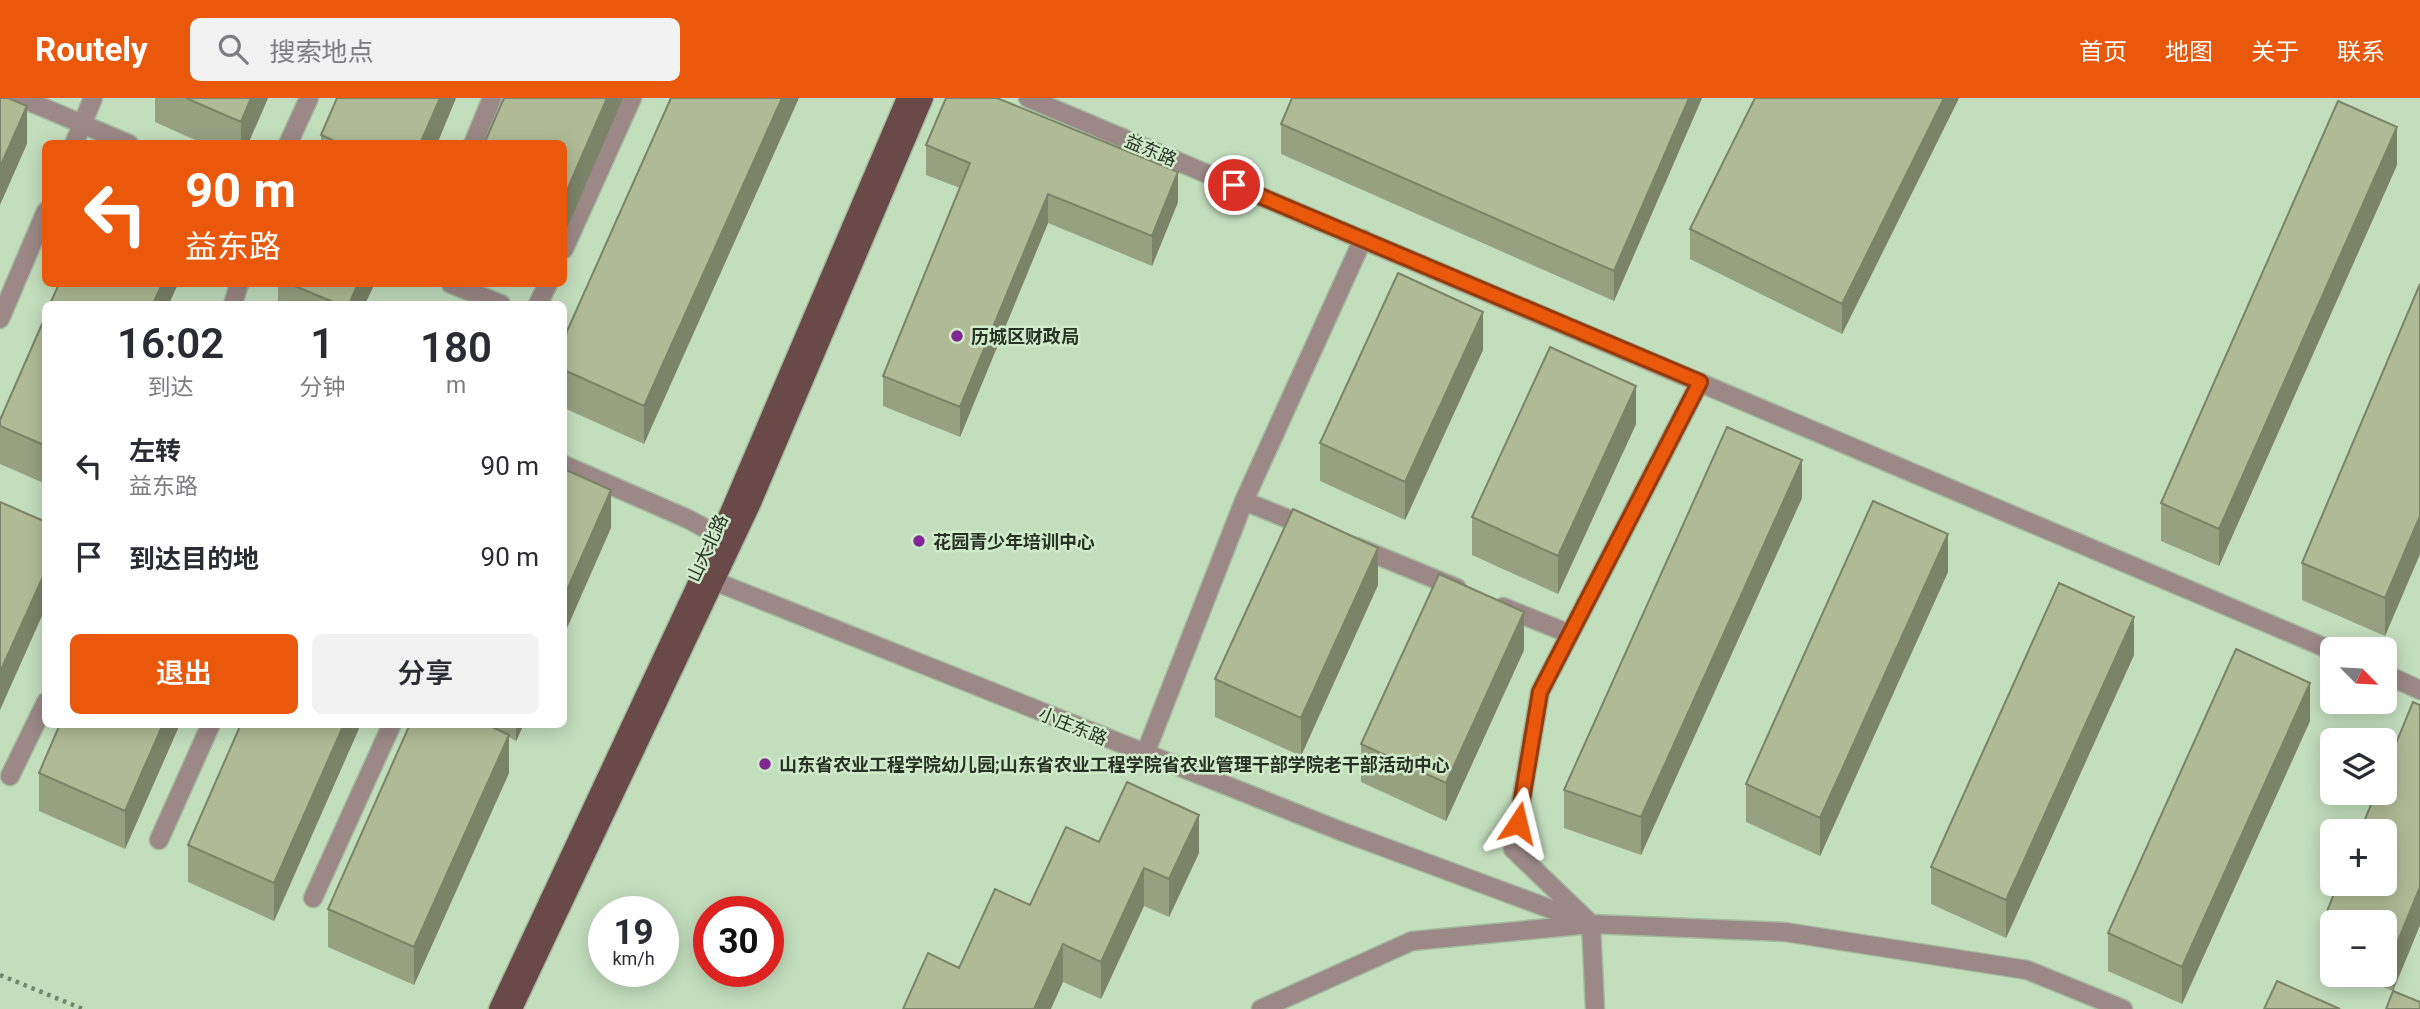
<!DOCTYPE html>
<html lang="zh">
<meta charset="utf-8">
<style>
body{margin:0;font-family:Roboto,"Noto Sans SC",sans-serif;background:#f2f2f3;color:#2b2b33;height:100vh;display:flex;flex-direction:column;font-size:26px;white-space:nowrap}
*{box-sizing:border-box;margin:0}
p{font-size:23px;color:#7c7c81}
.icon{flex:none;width:38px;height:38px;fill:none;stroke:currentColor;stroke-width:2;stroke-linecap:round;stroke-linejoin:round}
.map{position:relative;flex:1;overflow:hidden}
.side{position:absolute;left:42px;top:203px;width:525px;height:427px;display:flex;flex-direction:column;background:#fff;border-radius:10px;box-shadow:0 4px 18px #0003}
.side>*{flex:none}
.guide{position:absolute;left:42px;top:42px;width:525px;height:147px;border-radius:10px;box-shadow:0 4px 18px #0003;background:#ea580c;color:#fff;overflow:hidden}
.needle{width:46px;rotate:114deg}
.tools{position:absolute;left:2320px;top:539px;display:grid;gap:14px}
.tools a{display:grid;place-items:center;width:77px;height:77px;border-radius:10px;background:#fff;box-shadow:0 4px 18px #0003;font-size:35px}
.speed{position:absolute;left:588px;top:798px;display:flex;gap:14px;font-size:35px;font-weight:700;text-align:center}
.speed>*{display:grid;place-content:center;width:91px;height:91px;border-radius:50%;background:#fff;box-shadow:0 4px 18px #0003;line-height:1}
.speed small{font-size:18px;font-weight:400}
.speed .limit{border:10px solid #d22;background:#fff;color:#111}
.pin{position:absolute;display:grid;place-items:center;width:60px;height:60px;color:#fff;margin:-30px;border:4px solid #fff;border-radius:50%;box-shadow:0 2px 7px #0007}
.me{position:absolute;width:77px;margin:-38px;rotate:10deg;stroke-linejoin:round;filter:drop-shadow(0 0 5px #0008)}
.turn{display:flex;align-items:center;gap:24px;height:147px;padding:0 28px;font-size:32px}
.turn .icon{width:91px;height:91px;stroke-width:2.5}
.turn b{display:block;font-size:49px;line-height:60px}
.eta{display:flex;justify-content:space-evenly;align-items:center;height:119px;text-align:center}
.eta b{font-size:42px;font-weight:600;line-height:49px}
.primary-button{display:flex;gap:14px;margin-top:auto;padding:14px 28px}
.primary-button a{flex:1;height:80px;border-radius:10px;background:#ea580c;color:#fff;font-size:28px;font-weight:600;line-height:80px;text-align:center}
.primary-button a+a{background:#f2f2f3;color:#2b2b33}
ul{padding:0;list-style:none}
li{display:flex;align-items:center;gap:21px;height:91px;padding:0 28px}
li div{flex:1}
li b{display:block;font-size:26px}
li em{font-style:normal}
header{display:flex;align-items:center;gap:42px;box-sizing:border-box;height:98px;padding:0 35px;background:#ea580c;color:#fff}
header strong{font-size:33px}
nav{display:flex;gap:38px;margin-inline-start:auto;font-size:24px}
.search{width:490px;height:63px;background:#f2f2f3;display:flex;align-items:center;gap:18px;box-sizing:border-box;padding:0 24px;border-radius:10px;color:#7c7c81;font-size:26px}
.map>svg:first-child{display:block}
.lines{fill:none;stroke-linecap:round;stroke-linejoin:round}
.minor-casing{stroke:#a4bb9e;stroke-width:21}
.major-casing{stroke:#a4bb9e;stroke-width:21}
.path{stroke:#72846e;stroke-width:4.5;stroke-dasharray:3.5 5;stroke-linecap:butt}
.minor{stroke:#9b8887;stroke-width:18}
.major{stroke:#6a4949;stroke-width:18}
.wall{fill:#97a180}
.shaded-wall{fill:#7b8368}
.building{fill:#b0bb95;stroke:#7b8368;stroke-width:2}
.route-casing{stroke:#983908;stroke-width:18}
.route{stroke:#ea580c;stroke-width:12}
.poi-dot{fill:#812794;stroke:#d0ebca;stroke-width:2.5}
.labels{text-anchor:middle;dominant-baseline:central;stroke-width:5;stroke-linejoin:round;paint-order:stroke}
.street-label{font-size:18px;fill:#273124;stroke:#d0ebca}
.poi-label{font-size:18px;font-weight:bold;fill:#273124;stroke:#d0ebca;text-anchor:start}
</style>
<header>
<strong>Routely</strong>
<div class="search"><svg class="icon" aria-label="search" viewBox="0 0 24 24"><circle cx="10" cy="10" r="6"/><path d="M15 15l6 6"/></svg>搜索地点</div>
<nav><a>首页</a><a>地图</a><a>关于</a><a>联系</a></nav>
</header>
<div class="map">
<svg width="2420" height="911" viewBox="0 0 2420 911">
<rect width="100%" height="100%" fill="#c3debd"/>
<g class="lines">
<defs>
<path id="minor" d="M21,0L129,46
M1028,0L2333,553
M74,46L93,0
M288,46L309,0
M473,46L492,0
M564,151L632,0
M451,186L501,206
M233,206L239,186
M538,206L548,186
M0,221L46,113
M564,367L688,421L719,438
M1244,403L1308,429
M1357,449L1457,490
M714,483L1343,734L1591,826
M1503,509L1570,536
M2385,576L2420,592
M1145,656L1244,403L1363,141
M10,678L46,604
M159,742L211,626
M313,800L392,626
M1261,911L1412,843L1591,826L1785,834L2027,872L2123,911
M1595,911L1591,826L1513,751L1540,594L1700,284"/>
<path id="major" d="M498,911L719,438L906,0
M513,911L752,405L924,0"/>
</defs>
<use href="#minor" class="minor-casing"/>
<use href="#major" class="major-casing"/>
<path class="path" d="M0,877L83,911"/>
<use href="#minor" class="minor"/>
<use href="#major" class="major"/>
</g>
<path class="wall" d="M155,0H268L248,46H204L155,24Z
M337,0H456L437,46H321V37Z
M671,0L644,346L564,310V240Z
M1292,0H1702L1614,203L1281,56V26Z
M1755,0H1959L1842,236L1690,161V131Z
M926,47L1178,104L1152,168L1048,125L960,339L883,308V278L960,90L926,77Z
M2397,67L2219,468L2161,443V405Z
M278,186H374V187L365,206H278Z
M2420,186V456L2385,538L2302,502V465Z
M46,217V386L0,366V322Z
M1483,252L1405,422L1320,383V345Z
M1636,326L1558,496L1472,457V419Z
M1802,400L1641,757L1564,730V692Z
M1948,474L1820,758L1746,724V686Z
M1378,487L1301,658L1215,619V581Z
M1524,552L1446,723L1361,684V646Z
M2134,557L2006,840L1931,806V769Z
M2420,607V827L2393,893L2353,877H2385V824H2333V868L2322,864V826Z
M2310,623L2182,906L2108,873V835Z
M180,626L125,751L39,713V675Z
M361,626L274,823L188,784V747Z
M410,626H524L516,643L509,639V675L414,887L328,849V811Z
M1099,744L1199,755L1169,819L1144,808L1101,901L1063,884L959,870Z"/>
<path class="shaded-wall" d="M251,0H268L248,46H241V24Z
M440,0H456L437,46H420Z
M607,0H623L564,137V99Z
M782,0H799L644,346V308Z
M1689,0H1702L1614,203V173Z
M1944,0H1959L1842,236V206Z
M27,8V46L0,107V69Z
M2397,29V67L2219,468V431Z
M1178,74V104L1152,168V138Z
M1048,96V125L960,339V309Z
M162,186H178L169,206H153Z
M358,186H374V187L365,206H349Z
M1483,214V252L1405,422V384Z
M1636,288V326L1558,496V458Z
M1802,362V400L1641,757V719Z
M611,392V430L564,537V499Z
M2420,418V456L2385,538V500Z
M1948,436V474L1820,758V720Z
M1378,450V487L1301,658V620Z
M46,472V509L0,612V574Z
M1524,514V552L1446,723V685Z
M2134,519V557L2006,840V802Z
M2310,585V623L2182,906V869Z
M163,626H180L125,751V713Z
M344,626H361L274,823V785Z
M516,626H524L516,643Z
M509,637V675L414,887V849Z
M1199,717V755L1169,819V781Z
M1144,770V808L1101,901V864Z
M2420,789V827L2393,893V855Z
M1063,846V884L1051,911H1034Z"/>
<path class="building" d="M0,0H8L27,8L0,69Z
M186,0H251L241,24Z
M337,0H440L420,46H341L321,37Z
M504,0H607L564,99V46H484Z
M671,0H782L644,308L564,272V240Z
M946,0H997L1178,74L1152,138L1048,96L960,309L883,278L970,65L926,47Z
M1292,0H1689L1614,173L1281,26Z
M1755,0H1944L1842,206L1690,131Z
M2338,3L2397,29L2219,431L2161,405Z
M1398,175L1483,214L1405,384L1320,345Z
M59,186H162L153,206H50Z
M290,186H358L349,206H338Z
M2420,186V418L2385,500L2302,465Z
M46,217V348L0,328V322Z
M1550,249L1636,288L1558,458L1472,419Z
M1727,329L1802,362L1641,719L1564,692Z
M564,371L611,392L564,499Z
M1873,403L1948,436L1820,720L1746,686Z
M0,404L46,424V472L0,574Z
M1293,411L1378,450L1301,620L1215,581Z
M1439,476L1524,514L1446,685L1361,646Z
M2059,485L2134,519L2006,802L1931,769Z
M2236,551L2310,585L2182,869L2108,835Z
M2413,604L2420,607V789L2393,855L2385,852V824H2333V830L2322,826L2338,786H2385V733H2360L2376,695H2385V672Z
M60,626H163L125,713L39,675Z
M241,626H344L274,785L188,747Z
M410,626H486L509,637L414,849L328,811Z
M1127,684L1199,717L1169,781L1144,770L1101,864L1063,846L1034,911H903L928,855L959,870L995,791L1030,807L1066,729L1099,744Z
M2277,883L2340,911H2264Z
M2393,893L2420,904V911H2386Z"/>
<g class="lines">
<defs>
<path id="route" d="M1234,87L1700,284L1540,594L1518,725"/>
</defs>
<use href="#route" class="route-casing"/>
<use href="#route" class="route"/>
</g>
<g class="poi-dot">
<circle cx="957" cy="238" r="7"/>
<circle cx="919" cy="443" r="7"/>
<circle cx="765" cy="666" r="7"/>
</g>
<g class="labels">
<g class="street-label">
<text transform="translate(1151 52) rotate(23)">益东路</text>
<text transform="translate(707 450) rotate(-65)">山大北路</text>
<text transform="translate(1073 628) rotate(22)">小庄东路</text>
</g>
<g class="poi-label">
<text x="971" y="238">历城区财政局</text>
<text x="933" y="443">花园青少年培训中心</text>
<text x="779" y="666">山东省农业工程学院幼儿园;山东省农业工程学院省农业管理干部学院老干部活动中心</text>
</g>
</g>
</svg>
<div class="tools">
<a><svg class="needle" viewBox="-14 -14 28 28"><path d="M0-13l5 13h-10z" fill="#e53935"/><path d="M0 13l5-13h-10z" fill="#7c7c81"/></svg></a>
<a><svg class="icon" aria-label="layers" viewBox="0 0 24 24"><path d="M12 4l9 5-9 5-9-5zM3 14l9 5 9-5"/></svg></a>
<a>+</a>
<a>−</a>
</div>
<div class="speed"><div>19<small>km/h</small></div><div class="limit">30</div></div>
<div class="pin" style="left:1234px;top:87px;background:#d93025"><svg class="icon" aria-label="arrive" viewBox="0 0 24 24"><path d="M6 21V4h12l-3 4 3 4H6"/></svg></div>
<svg class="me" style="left:1518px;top:725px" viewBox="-20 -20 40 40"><path d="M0-17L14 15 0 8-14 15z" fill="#ea580c" stroke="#fff" stroke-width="4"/></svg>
<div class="guide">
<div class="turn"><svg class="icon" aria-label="left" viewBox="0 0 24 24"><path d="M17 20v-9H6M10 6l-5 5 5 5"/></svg><div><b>90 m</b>益东路</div></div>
</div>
<section class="side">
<div class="eta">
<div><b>16:02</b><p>到达</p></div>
<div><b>1</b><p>分钟</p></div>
<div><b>180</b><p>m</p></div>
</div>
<ul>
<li><svg class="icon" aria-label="left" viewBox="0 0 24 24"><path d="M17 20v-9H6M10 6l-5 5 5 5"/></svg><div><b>左转</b><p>益东路</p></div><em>90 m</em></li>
<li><svg class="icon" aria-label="arrive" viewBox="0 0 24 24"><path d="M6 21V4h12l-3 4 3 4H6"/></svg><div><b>到达目的地</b></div><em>90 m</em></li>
</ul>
<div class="primary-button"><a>退出</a><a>分享</a></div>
</section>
</div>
